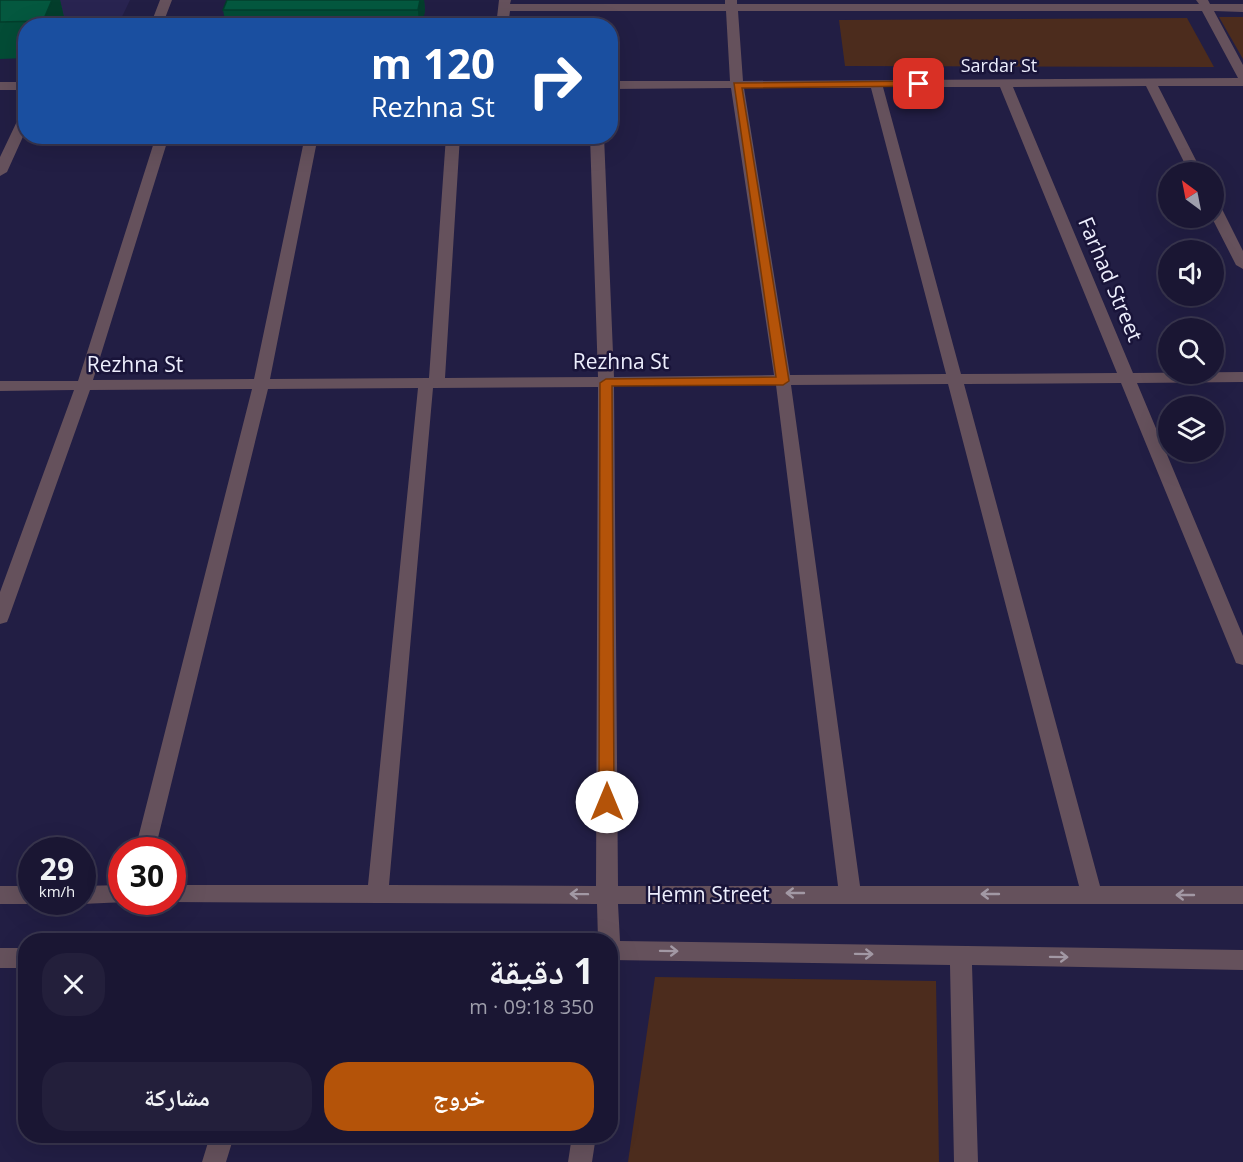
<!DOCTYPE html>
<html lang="ar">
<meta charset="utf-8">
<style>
body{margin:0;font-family:"Open Sans","Noto Naskh Arabic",sans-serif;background:#231f3b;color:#f1f3f6;direction:rtl;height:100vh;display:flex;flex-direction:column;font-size:22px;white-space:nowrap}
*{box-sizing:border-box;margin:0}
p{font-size:20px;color:#9f9fac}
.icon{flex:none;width:33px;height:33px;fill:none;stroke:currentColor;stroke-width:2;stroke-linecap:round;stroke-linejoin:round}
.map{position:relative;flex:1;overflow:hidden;direction:ltr}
.drawer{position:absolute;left:18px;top:933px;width:600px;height:210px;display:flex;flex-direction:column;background:#1a1633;border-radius:24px;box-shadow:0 6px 24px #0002,0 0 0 2px #38354e;direction:rtl}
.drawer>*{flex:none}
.banner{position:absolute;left:18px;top:18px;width:600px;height:126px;border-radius:24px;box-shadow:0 6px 24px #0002,0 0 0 2px #38354e;direction:rtl;background:#1a4fa0;color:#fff;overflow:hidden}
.needle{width:39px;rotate:328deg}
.controls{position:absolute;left:1158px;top:162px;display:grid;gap:12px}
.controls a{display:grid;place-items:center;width:66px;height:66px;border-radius:50%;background:#1a1633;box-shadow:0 6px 24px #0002,0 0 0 2px #38354e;font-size:30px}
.speed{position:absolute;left:18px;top:837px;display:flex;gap:12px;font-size:30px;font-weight:700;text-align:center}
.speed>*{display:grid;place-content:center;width:78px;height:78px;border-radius:50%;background:#1a1633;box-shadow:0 6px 24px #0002,0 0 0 2px #38354e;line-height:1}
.speed small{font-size:15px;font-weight:400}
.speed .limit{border:9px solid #d22;background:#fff;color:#111}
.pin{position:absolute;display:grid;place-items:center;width:51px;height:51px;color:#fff;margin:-26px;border-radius:12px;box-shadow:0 3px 9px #0006}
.me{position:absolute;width:66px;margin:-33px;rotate:0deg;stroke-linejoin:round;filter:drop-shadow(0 0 4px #0008)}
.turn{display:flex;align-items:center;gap:21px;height:126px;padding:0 24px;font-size:27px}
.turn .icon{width:78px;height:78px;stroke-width:2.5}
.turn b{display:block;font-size:42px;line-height:51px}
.round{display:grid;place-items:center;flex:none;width:63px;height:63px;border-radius:24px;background:#231f3b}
.overview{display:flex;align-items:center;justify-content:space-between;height:102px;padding:0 24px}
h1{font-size:36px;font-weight:700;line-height:45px}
.action{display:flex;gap:12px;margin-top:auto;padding:12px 24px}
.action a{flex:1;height:69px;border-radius:24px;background:#b45309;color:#fff;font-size:24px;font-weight:700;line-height:69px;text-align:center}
.action a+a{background:#231f3b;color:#f1f3f6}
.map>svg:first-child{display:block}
.built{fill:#292451}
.green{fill:#4c2c1d}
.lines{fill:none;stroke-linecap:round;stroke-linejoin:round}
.minor{fill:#65515c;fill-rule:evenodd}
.wall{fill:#034c36}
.shaded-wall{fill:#033e2c}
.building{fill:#04583f;stroke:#033e2c;stroke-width:1.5}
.oneway{stroke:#a298a4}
.route{fill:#b45309;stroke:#753606;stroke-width:1.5}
.labels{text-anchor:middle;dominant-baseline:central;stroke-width:5;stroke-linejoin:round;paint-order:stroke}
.far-street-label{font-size:18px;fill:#edeefd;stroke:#191439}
.street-label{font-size:21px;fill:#edeefd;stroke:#191439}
</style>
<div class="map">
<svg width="1243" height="1162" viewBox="0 0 1243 1162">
<rect width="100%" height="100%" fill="#221e44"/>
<path class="built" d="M0,0H130L120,21L0,22Z"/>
<path class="green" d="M1219,17H1243V59Z
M1187,18L1214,67L845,66L839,20Z
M655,977L936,981L939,1162H628Z"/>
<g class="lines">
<path class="minor" d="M160,0H172L162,26H150Z
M499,0H511L510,4H725V0H737V4H1199L1196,0H1208L1210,4H1243V12L1214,11L1243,65V86H1158L1202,172H1189L1146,86L1013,87L1133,373L1243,372V382L1137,383L1243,636V665L1236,663L1234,658L1121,383L964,384L1100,886H1243V904H618L620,941L1243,950V970L972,965L978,1162H954L950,965L610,960V940H598L597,904L168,902H172V885H368L418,388L268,389L155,850H135L252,389L90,390L9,617L7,622L0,624V592L74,390L0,391V381H78L156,136H169L93,380L254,379L305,136H318L270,379L429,378L446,136H460L445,378L598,377L590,136H604L614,377L774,375L731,88L610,89V81H730L726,11H510L508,26H496ZM738,11H1202L1238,78L743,81ZM883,87H1000L1117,373L961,374ZM744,88H871L946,374L790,375ZM948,384L1079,886H860L791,385ZM776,385L838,886H618L614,386ZM598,387L596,886L389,885L433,388Z
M0,82H26V90H0Z
M26,111V130L7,172L0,176V157L20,115Z
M1214,203L1221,207L1243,251V269L1236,265L1212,218Z
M122,885V902H126L82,904L75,902H82V886Z
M0,886H32V902H39L32,904H0Z
M0,948H26V968H0Z
M210,1136H234L226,1162H202Z
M572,1136H596L592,1162H568Z"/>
</g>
<path class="wall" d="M0,0H60L66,26H26V58L0,59Z
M227,0H424L425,10L422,26H226L223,10Z"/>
<path class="shaded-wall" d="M52,0H60L66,26H44L43,21Z
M420,0H424L425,10L422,26H419L418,10Z"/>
<path class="building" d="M0,0H52L43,21L0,22Z
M227,0H420L418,10H223Z"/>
<defs><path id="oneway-shaft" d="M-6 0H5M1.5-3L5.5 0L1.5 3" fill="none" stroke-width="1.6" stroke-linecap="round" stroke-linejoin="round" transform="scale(1.5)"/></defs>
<g class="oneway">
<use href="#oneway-shaft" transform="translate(795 893) rotate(180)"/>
<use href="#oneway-shaft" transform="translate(579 894) rotate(-179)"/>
<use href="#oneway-shaft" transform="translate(990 894) rotate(-180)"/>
<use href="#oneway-shaft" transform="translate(1185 895) rotate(-180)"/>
<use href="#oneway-shaft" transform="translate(669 951) rotate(1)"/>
<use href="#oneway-shaft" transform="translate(864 954) rotate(1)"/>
<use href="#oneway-shaft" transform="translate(1059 957) rotate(1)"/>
</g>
<path class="route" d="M919,81L922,82V86L742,88L789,381L783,385L612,386L614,802L612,806L607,808L601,806L599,802L600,383L606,379L776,377L734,83Z"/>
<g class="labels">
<g class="far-street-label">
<text x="999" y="65">Sardar St</text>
</g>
<g class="street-label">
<text transform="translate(1111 279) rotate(67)">Farhad Street</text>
<text x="621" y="361">Rezhna St</text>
<text x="135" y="364">Rezhna St</text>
<text x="708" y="894">Hemn Street</text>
</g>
</g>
</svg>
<div class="controls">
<a><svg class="needle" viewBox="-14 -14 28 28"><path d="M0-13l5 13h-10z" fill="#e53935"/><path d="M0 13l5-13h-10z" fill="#9f9fac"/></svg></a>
<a><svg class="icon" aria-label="sound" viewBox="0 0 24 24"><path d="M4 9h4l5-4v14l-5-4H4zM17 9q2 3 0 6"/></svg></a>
<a><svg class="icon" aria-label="search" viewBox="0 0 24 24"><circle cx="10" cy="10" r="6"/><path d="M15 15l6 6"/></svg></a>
<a><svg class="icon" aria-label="layers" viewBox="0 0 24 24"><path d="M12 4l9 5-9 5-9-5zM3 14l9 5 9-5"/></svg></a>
</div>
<div class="speed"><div>29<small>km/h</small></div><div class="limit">30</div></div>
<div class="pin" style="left:919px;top:84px;background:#d93025"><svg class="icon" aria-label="arrive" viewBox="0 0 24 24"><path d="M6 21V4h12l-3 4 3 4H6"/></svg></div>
<svg class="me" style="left:607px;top:802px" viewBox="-20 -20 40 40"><circle r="19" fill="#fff"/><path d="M0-13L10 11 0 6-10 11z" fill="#b45309"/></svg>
<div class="banner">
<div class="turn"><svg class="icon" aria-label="right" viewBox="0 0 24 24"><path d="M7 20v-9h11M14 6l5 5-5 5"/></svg><div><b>120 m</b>Rezhna St</div></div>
</div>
<section class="drawer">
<div class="overview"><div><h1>1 دقيقة</h1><p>350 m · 09:18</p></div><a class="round"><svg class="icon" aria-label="close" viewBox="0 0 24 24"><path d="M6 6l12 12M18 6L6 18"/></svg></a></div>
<div class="action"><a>خروج</a><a>مشاركة</a></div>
</section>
</div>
